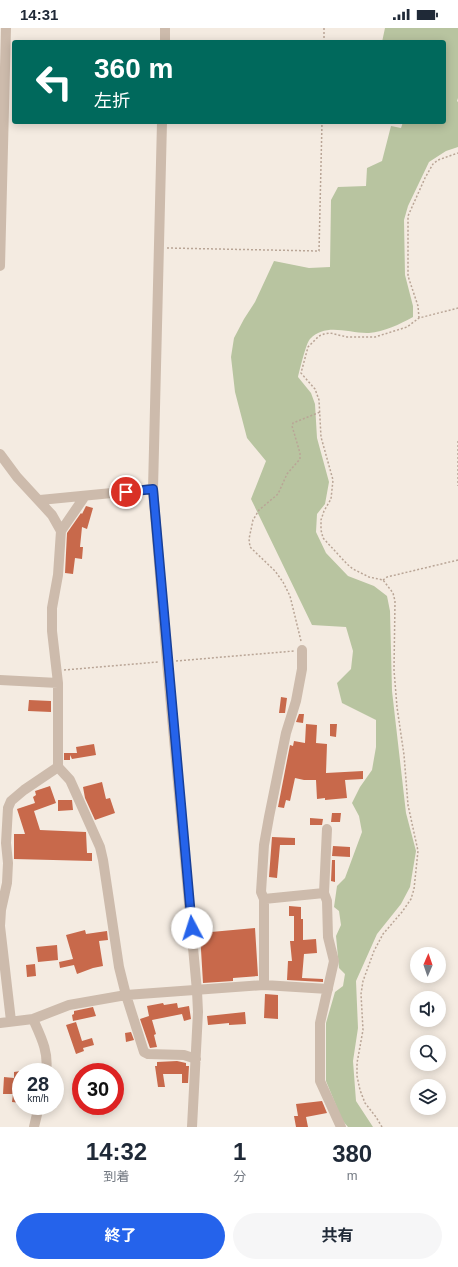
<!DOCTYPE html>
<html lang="ja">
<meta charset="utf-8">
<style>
body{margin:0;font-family:Helvetica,"Noto Sans JP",sans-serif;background:#f6f6f7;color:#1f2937;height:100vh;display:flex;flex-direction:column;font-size:15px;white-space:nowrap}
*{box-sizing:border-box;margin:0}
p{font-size:13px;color:#747a83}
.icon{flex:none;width:22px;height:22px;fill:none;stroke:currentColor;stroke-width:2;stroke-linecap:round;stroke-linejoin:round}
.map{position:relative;height:1099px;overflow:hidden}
.panel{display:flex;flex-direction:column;background:#fff;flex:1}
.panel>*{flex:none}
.guide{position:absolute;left:12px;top:12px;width:434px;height:84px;border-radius:4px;box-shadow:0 2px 10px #0003;background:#00695c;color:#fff;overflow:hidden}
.needle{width:26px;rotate:2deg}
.controls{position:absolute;left:410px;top:919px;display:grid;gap:8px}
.controls a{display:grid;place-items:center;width:36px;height:36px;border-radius:50%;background:#fff;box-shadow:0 2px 10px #0003;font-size:20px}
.speed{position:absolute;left:12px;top:1035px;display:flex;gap:8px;font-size:20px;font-weight:700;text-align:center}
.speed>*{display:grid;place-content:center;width:52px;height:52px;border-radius:50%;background:#fff;box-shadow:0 2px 10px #0003;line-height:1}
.speed small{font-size:10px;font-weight:400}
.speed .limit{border:6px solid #d22;background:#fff;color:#111}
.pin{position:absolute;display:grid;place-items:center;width:34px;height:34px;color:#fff;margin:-17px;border:2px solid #fff;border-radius:50%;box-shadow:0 1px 4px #0007}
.me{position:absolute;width:44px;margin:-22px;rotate:355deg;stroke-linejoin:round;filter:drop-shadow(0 0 3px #0008)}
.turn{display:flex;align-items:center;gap:14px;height:84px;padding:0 16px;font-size:18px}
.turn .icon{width:52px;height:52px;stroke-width:2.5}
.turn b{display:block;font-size:28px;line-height:34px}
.eta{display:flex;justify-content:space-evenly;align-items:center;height:68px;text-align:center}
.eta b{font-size:24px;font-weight:700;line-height:28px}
.button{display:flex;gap:8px;margin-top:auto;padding:8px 16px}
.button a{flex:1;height:46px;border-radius:24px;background:#2563eb;color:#fff;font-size:16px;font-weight:700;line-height:46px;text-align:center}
.button a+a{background:#f6f6f7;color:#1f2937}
.status{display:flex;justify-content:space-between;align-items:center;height:28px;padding:0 20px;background:#fff;direction:ltr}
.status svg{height:11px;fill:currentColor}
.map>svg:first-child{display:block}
.green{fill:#b8c4a0}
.building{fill:#c8694b}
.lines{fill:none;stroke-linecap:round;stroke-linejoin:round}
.path{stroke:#b9a596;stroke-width:1.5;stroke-dasharray:2 2;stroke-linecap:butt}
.minor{stroke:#cdbbac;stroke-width:10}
.route-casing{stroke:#184099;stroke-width:10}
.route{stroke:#2563eb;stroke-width:7}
</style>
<div class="status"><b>14:31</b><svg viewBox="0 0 49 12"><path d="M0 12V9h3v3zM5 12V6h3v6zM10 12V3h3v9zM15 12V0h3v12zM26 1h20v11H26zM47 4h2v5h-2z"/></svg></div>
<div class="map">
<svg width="458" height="1099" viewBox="0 0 458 1099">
<rect width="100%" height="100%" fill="#f4ebe1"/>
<path class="green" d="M385,0H458V70L457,73L458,74V119L446,123L429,134L408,178L404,192L405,247L413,278V289C400,296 384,304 369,305C350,306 326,294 310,311C306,315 300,341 298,349L311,365L315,376L317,410L329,454L325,476L317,486L316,504L326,525L348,548L374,558L387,568L390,583L392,663L406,785L416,823L410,859L401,876L377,906L356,953L358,1000L353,1033L356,1073L373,1099H348L342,1092L326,1053V995L335,964L343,958L345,946L339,940L336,908L341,897L339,883L334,879L337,858L345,850L362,804L359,788L352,775L360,759L372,742L376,719V692L342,675L337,655L351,641L353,623L346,599L312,597L251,471L266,433L247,410L235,364L231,329L234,310L244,291L255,274L274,233L309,240L330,239L331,172L338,159L366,158L367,140L382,133L391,98L401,100L403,94H444V14H382Z"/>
<path class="building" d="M86,478L93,480L87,501L82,499L80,519H83L82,531L75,530L73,546L65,545L67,505L81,485L82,486Z
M281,669L287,670L285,685H279Z
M29,672L51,673V684L28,683Z
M299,686H304L303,695L296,694Z
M306,696L317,697L316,715L327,716L326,745L363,743V751L345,752L347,770L325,772V770L317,771L316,752H304L295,750L290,773L286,772L284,780L278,779L290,717L293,718L294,713L305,715Z
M330,696H337L336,709L330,708Z
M94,716L96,727L72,731L70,727V732H64V725H77L76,719Z
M102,754L106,771L110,770L115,785L95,792L85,770L83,759Z
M50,758L56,775L34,783L40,802L86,804L87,825H92V833L14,831V806H25L17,781L35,775L33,769L36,767L35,763Z
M58,772H72L73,782L58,783Z
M332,785H341L340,794H331Z
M310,790L323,791L322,797H310Z
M272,809L295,810V817H280L277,850L269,849Z
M333,818L350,819V829L332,828Z
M332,832H335V854L331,853Z
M289,878L301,879V891H303V912L316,911L317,925L304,926L302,950L323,951V954L287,952L288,933H292L290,913H294V888H289Z
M255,900L258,948L233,950V953L203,955L200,905Z
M85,902L86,906L107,903L108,912L99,913L103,938L93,940L77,946L74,937L60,940L59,934L73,931L66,907Z
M57,917L58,932L38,934L36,919Z
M35,936L36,948L27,949L26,937Z
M265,966L278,967V991L264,990Z
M163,975L164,977L177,975L178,980L189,978L191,991L184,993L182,986L152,992L156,1006L154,1007L157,1019L150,1020L140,991L149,988L147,978Z
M93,979L96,988L73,993L72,987L74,986V983Z
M245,984L246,996L229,997V995L208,997L207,988Z
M76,994L82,1013L92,1010L94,1017L83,1020L84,1023L76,1026L66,997Z
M131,1004L134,1012L126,1014L125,1005Z
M177,1033L186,1035V1038H189L188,1055H182V1046H163L165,1059H158L155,1038H157V1034Z
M21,1043L19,1068H21V1075L12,1074L13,1066H3L4,1049L14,1050V1044Z
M322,1073L327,1085L306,1089L308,1099H296L294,1088H298L296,1076Z"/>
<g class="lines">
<path class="path" d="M324,14V0
M167,220L319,223L322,94
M419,290L418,278L408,248V188L425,150L433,136L438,132L458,125
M458,413V458
M383,552L387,549L458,532
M301,613L290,568L283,554L275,543L250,519L249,511L253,492L259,482L278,466L287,446L300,431V425L292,398L293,395L320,384
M176,633L294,623
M64,642L158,634
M382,1099L376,1089L365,1075L360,1062L357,1048V1035L363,1002L361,966L363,953L374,923L383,906L402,884L411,871L414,861L418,823L408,777L404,727L397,679L394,642L395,573L393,565L383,552L369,549L353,541L347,536L323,510L321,502V492L324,483L331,471L333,452L321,409L319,372L315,361L301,345L308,319L319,308L324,306L330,305L347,309H375L407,299L419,290L458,280"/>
<path class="minor" d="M165,14V0
M162,94L153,461L167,634L197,963L198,984L192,1099
M0,238L6,0
M0,426L17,449L52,487L61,503
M85,468L61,503L58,547L52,580V603L58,655V739L70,752L100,819L103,832L119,939L126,967L144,1024L148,1026L184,1027L196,1031
M40,472L153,461
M0,652L58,655
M324,865L327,801
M264,871L324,865L327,873L328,909L334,933L320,995V1053L341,1099
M264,957V871L261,864L264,817L269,789L286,705L296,673L302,641V622
M33,991C41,1009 49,1024 46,1044
M11,993L0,898L1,882L7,855L8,835L6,815L8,780L11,773L24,762L58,739
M0,995L33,991L69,977L126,967L264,957L328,961
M34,1099L39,1078"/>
</g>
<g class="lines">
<defs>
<path id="route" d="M126,464L153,461L192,900"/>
</defs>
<use href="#route" class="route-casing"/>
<use href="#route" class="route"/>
</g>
</svg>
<div class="controls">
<a><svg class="needle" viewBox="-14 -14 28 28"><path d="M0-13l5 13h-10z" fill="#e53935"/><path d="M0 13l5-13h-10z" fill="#747a83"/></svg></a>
<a><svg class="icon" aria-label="sound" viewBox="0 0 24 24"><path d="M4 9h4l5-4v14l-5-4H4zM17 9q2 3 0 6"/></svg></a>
<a><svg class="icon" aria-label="search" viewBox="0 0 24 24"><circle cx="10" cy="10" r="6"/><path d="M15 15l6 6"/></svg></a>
<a><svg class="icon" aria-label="layers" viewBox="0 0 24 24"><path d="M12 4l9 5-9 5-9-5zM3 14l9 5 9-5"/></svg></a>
</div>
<div class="speed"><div>28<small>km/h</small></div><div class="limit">30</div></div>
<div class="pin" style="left:126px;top:464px;background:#d93025"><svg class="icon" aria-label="arrive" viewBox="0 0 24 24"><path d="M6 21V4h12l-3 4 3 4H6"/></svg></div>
<svg class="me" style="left:192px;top:900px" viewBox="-20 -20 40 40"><circle r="19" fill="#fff"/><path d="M0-13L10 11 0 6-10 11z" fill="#2563eb"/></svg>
<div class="guide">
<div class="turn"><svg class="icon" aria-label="left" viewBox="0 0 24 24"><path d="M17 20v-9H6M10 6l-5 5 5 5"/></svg><div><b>360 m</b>左折</div></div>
</div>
</div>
<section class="panel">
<div class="eta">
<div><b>14:32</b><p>到着</p></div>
<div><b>1</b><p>分</p></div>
<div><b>380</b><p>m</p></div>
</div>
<div class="button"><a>終了</a><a>共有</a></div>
</section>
